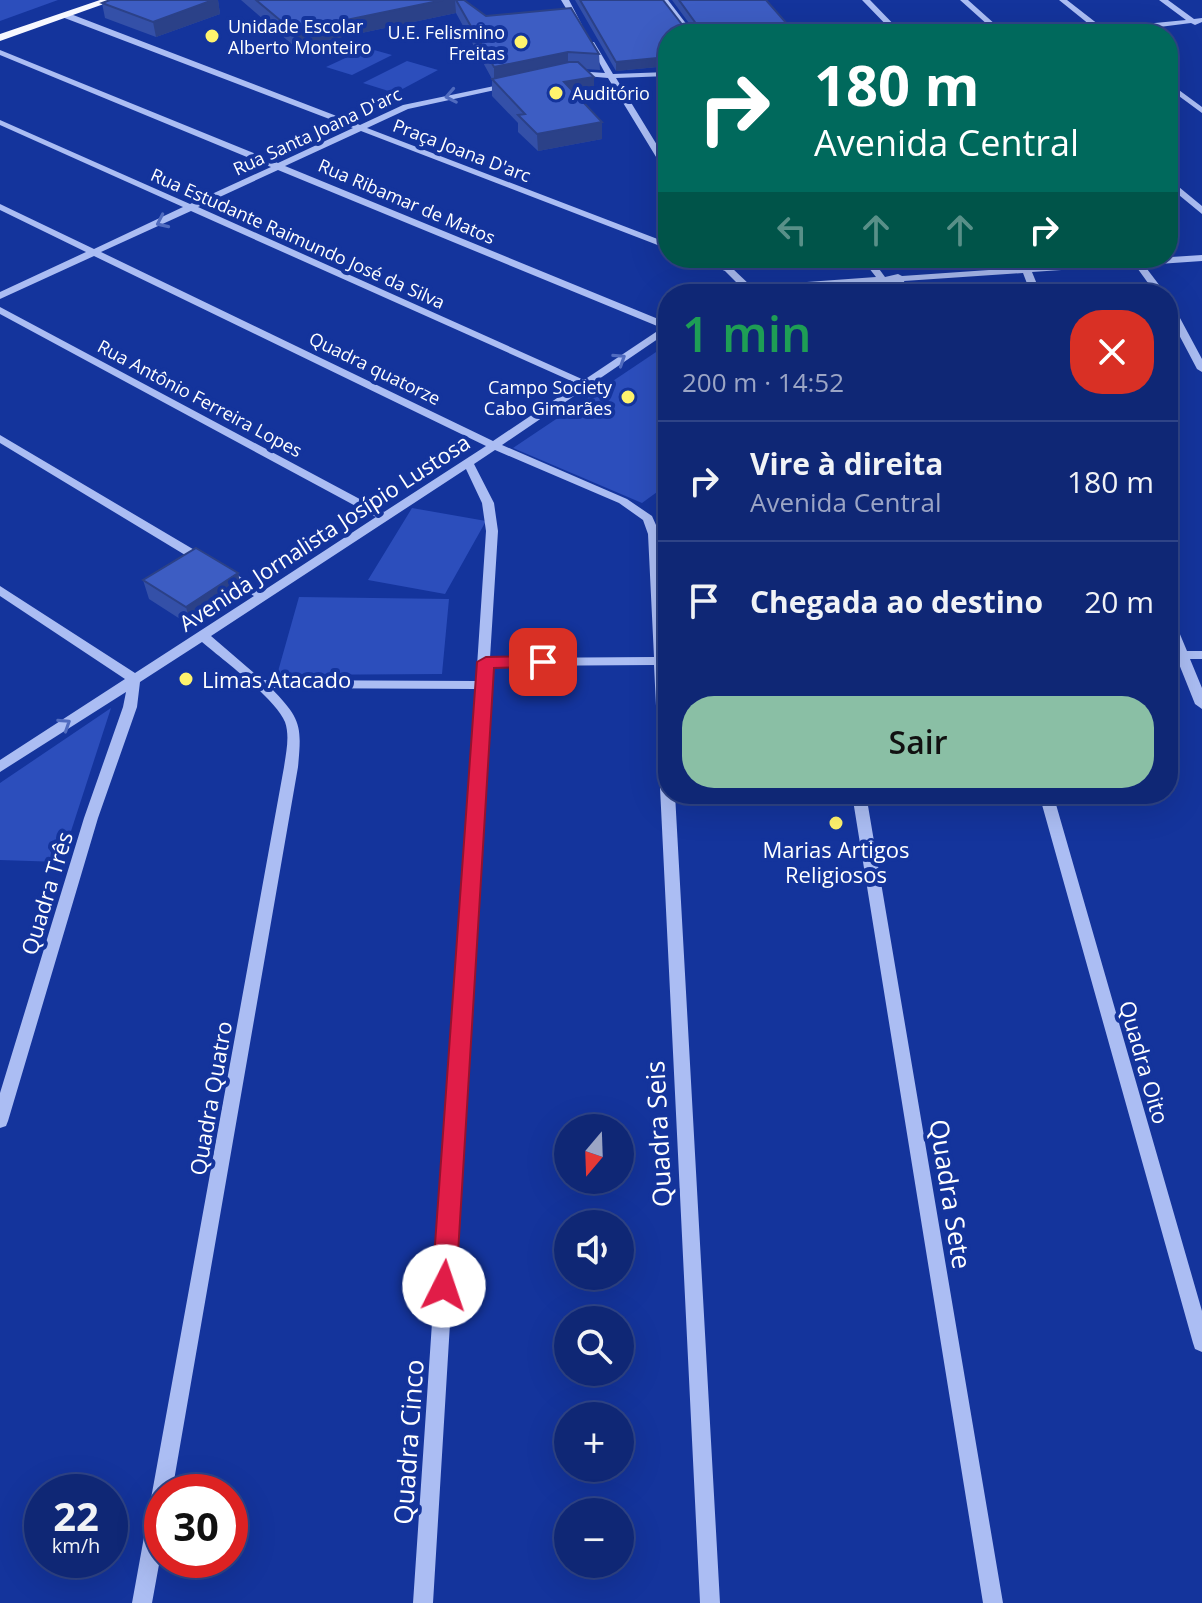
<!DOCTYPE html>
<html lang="pt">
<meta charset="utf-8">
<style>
body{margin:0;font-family:"Open Sans",sans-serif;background:#182f7a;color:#f1f3f6;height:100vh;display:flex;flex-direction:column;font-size:30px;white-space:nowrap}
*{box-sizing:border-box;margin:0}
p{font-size:26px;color:#9ba5c5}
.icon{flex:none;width:44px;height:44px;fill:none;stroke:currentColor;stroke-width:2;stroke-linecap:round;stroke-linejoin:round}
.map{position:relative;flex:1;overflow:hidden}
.sheet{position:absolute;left:658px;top:284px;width:520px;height:520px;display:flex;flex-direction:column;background:#0f2775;border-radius:32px;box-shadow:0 8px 32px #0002,0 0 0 2px #2f4487}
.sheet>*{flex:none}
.hud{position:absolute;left:658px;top:24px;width:520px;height:244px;border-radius:32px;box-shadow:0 8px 32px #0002,0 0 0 2px #2f4487;background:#00695c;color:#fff;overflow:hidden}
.needle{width:52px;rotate:199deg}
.tools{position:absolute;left:554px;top:1114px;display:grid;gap:16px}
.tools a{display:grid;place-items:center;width:80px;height:80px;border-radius:50%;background:#0f2775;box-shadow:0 8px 32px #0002,0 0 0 2px #2f4487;font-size:40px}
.speed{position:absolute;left:24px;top:1474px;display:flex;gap:16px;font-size:40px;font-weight:700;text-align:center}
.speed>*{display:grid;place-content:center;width:104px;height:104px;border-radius:50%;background:#0f2775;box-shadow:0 8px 32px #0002,0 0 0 2px #2f4487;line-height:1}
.speed small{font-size:20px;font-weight:400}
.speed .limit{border:12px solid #d22;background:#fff;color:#111}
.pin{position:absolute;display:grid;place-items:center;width:68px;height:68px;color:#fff;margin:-34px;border-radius:16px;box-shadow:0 4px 12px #0006}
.me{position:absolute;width:88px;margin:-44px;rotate:4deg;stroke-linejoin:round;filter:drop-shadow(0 0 6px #0008)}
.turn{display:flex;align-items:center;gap:28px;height:168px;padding:0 24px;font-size:36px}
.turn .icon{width:104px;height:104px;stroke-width:2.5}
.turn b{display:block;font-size:56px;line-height:68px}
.lanes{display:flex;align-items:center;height:76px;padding:0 24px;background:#0003;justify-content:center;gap:40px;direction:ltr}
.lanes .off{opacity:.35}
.round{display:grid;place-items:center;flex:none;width:84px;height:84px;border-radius:32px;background:#182f7a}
.overview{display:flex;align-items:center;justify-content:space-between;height:136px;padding:0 24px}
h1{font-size:48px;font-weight:600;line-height:60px;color:#1e9e55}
.primary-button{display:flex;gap:16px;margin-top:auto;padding:16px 24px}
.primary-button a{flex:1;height:92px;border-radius:32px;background:#8abfa5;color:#111;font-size:32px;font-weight:600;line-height:92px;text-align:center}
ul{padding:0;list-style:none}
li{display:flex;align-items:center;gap:24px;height:120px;padding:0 24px;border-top:2px solid #2f4487}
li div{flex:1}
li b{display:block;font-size:30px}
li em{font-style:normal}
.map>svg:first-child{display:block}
.green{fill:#2c4ebc}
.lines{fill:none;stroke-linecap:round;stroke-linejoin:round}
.minor{fill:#abbdf3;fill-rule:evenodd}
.major{fill:#f7f8ff;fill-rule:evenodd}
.wall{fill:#3450a8}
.shaded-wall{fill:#2b4188}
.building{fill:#3d5dc3;stroke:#2b4188;stroke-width:2}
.oneway{stroke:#506bbf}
.route{fill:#e11d48;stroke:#92132f;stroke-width:2}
.poi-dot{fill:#fff36d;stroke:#14349c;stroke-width:3}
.labels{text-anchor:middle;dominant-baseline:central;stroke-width:8;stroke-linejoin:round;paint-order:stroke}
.far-poi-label{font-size:18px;fill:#fff;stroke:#14349c;text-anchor:start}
.far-street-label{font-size:18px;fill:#fff;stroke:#14349c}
.street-label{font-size:22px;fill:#fff;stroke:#14349c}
.poi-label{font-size:22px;fill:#fff;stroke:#14349c;text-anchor:start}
.near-street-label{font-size:26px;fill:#fff;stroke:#14349c}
</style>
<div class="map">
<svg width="1202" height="1603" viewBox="0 0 1202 1603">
<rect width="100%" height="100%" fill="#14349c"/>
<path class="green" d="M0,0H58L0,21Z
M367,48L392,55L352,75L326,67Z
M407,61L438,70L395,93L363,83Z
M668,344V484L642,503L513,448Z
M412,508L486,521L445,594L368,580Z
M299,597L449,599L442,674L277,675Z
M111,708L61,862L0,860V783Z"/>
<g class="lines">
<path class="minor" d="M561,0H569L582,25H576Z
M660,0H668L694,34H686Z
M862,0H870L903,34H895Z
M960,0H968L1006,34H998Z
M1059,0H1067L1103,28L1186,20L1159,0H1168L1194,19L1202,18V22L1195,25L1191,23L1104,34H1065L1095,29Z
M62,13H68L360,125L403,105L514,82V86L408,109L367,128L668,243V249L361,131L285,166L668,323V332L502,445L627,499L652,516L660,534L668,658V794H675L720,1603H700L654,665L490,666L433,1603H413L475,689L271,688C301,719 302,725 298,767L172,1492H162V1548L152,1603H132L284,767C286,753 290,736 285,722C275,698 223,660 202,642L140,682L137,707L98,818L8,1121L6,1126L0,1128V1093L84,818L123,707L126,692L0,772V760L125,679L0,596V586L135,673L254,596L221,576L219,573L221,570H229L263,591L376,517L0,314V307L384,512L486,446L94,256L0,299V292L86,252L0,210V204L94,249L183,207L0,125V120L190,204L271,167L0,55V50L278,163L353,128L62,17ZM278,170L662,328L584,380L198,207ZM191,211L578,384L493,441L101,252ZM495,450L619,503L643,520L648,534L654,657L490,658L498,531L494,503L474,464ZM466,469L482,503L486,531L476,681L262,680L211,636Z
M588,42H594L613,74L668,72V76L616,78L668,163V173L664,170L608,78L575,75L571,73L575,71L605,73Z
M1168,82L1202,107V113L1168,88Z
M1168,178L1202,206V214L1168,186Z
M1202,255V261L1144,265L1166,294H1156L1135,265L1032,272L1041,294H1031L1023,273L904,281L908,294H898L895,282L757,291L759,294H728L742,288L725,271L694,258H708L720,263L717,258H727L732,268L751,286L876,277L861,258H871L885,277L898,274L902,276L1131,260L1129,258L1140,259Z
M1168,302L1173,305L1202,359V372L1197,369L1168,314Z
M0,435L208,558L210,561L204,565L200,564L0,443Z
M1168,616L1174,620L1187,651H1202V659H1190L1202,688V709L1195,704L1177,659H1168V651H1174L1168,636Z
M852,794H866L1003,1603H983Z
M1039,794H1053L1202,1311V1352L1195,1349L1193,1343Z"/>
<path class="major" d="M100,0H115L0,41V34Z"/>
</g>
<path class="wall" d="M110,0H218L220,14L156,37L105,18L102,3Z
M241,0H464L486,16L599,54L600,70L585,69L594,94L578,97L602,139L538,151L518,132V123L492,96V79L456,13L295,47Z
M575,0H663L684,27L691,26L672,0H766L796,34H668V66L616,71Z
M238,573L242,592L191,626L149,599L143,580Z"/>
<path class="shaded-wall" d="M213,0H218L220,14L156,37L153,22Z
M443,0H455L456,13L295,47L293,31Z
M568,52V68L494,83V67Z
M668,57V66L616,71V62Z
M594,77V94L564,99V82Z
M602,122V139L538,151L537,134Z
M238,573L242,592L191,626L186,607Z"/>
<path class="building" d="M110,0H213L153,22L102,3Z
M256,0H443L293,31Z
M456,0H464L486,16L571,8L599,54L568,52L494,67Z
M580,0H663L684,27L697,25L679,0H766L796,34H668V57L616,62Z
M569,62H578L594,77L564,82L602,122L537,134L518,115L525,114L492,79Z
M196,548L238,573L186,607L143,580Z"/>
<defs><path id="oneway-chevron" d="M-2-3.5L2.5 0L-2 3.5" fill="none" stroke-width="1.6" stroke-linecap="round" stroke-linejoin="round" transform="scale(2)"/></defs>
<g class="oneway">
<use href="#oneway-chevron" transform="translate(451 96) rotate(169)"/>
<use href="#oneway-chevron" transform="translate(162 222) rotate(155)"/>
<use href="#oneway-chevron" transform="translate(620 359) rotate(-33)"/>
<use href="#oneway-chevron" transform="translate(65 724) rotate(-33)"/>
</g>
<path class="route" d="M543,656L549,658L552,662L549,666L494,668L456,1286L452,1294L444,1298L435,1294L432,1286L477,662L486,657Z"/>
<g class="poi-dot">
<circle cx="212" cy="36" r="8"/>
<circle cx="521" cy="42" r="8"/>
<circle cx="556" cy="93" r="8"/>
<circle cx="628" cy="397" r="8"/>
<circle cx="186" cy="679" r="8"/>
<circle cx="836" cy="823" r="8"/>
</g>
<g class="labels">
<g class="far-poi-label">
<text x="228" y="26">Unidade Escolar<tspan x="228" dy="21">Alberto Monteiro</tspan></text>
<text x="505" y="32" text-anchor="end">U.E. Felismino<tspan x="505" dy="21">Freitas</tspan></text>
<text x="572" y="93">Auditório</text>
<text x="612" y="387" text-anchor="end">Campo Society<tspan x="612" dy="21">Cabo Gimarães</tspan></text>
</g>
<g class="far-street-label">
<text transform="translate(317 131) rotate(-25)">Rua Santa Joana D'arc</text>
<text transform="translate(462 150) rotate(21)">Praça Joana D'arc</text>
<text transform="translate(407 201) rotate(23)">Rua Ribamar de Matos</text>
<text transform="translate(298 238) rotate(24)">Rua Estudante Raimundo José da Silva</text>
<text transform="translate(375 368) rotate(26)">Quadra quatorze</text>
<text transform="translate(200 398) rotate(28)">Rua Antônio Ferreira Lopes</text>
</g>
<g class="street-label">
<text transform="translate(324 532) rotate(-33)">Avenida Jornalista Josípio Lustosa</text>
<text transform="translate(46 893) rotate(-73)">Quadra Três</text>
<text transform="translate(1145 1062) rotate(74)">Quadra Oito</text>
<text transform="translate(210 1098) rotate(-80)">Quadra Quatro</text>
</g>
<g class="poi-label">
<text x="202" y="679">Limas Atacado</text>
<text x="836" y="849" text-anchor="middle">Marias Artigos<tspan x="836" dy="25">Religiosos</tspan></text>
</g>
<g class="near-street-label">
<text transform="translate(658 1134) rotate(-93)">Quadra Seis</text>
<text transform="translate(951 1194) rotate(81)">Quadra Sete</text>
<text transform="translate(408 1442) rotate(-86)">Quadra Cinco</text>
</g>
</g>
</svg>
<div class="tools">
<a><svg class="needle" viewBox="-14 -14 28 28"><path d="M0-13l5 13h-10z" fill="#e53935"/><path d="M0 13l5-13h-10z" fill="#9ba5c5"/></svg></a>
<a><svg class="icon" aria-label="sound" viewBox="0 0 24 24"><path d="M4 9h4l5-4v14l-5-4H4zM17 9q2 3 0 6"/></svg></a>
<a><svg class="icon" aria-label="search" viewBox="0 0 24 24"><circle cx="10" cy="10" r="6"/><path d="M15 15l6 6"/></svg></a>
<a>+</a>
<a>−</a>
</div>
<div class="speed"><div>22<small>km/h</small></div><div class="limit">30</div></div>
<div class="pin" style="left:543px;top:662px;background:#d93025"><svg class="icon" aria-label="arrive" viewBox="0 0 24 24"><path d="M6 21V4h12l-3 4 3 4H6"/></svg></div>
<svg class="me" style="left:444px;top:1286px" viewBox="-20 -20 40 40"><circle r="19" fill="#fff"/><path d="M0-13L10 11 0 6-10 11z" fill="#e11d48"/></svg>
<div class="hud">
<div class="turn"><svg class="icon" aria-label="right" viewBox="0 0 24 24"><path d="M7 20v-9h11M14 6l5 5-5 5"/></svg><div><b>180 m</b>Avenida Central</div></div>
<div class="lanes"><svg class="icon off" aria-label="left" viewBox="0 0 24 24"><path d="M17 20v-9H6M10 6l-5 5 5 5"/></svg><svg class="icon off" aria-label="ahead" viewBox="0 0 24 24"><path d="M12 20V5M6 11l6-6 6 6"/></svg><svg class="icon off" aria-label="ahead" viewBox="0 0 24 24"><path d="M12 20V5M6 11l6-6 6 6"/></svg><svg class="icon" aria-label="right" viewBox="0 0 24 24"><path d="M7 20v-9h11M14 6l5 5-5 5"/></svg></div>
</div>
<section class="sheet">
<div class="overview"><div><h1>1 min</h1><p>200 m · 14:52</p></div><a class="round" style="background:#d93025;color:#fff"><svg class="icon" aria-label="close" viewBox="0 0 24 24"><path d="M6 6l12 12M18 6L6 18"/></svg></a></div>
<ul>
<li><svg class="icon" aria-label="right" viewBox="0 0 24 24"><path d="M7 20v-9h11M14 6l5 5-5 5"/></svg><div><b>Vire à direita</b><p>Avenida Central</p></div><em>180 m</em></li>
<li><svg class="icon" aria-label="arrive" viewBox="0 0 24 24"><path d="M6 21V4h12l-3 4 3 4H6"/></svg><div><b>Chegada ao destino</b></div><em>20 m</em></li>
</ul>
<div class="primary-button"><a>Sair</a></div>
</section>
</div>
